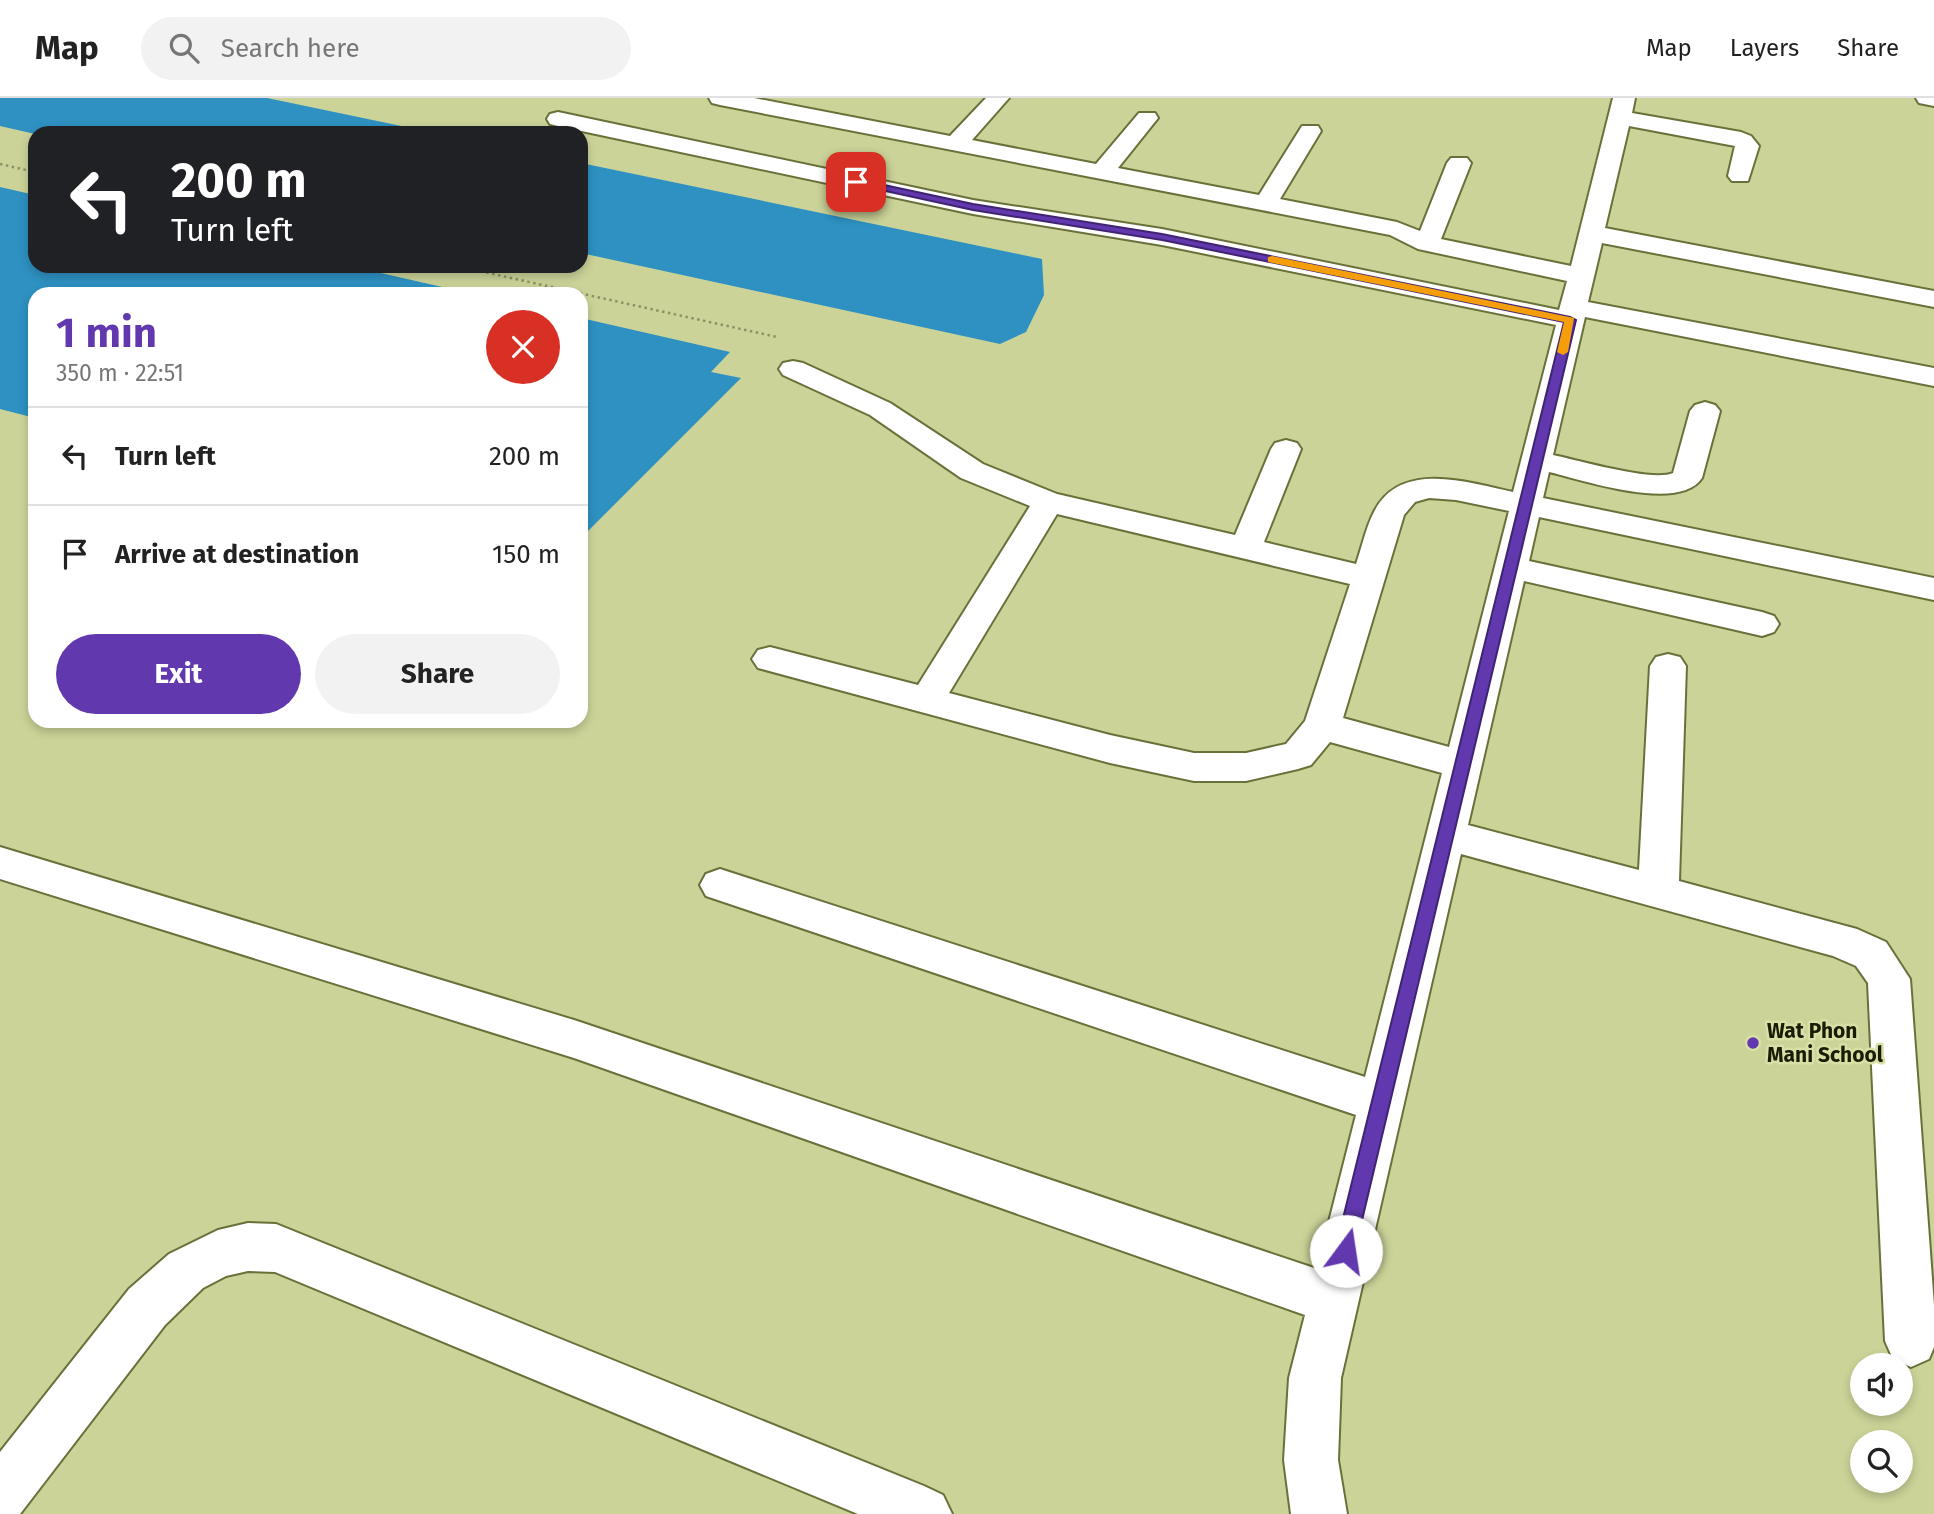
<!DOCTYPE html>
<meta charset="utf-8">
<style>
body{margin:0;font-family:"Fira Sans",sans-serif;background:#f2f2f2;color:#222;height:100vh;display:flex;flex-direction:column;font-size:26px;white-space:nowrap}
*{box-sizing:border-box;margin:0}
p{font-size:23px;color:#767676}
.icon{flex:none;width:38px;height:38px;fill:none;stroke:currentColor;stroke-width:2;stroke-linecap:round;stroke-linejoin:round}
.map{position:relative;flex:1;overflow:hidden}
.panel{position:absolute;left:28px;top:189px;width:560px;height:441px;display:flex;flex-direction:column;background:#fff;border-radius:21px;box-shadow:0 4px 10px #0003}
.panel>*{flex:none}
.top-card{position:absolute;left:28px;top:28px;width:560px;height:147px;border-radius:21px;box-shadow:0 4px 10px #0003;background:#202124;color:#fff;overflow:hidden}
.tools{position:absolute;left:1850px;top:1255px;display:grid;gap:14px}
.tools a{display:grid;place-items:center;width:63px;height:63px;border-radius:50%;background:#fff;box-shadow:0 4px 10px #0003;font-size:35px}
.pin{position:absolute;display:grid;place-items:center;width:60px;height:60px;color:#fff;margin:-30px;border-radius:14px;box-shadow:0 4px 10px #0006}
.me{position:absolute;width:77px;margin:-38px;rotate:14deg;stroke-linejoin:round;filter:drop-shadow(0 0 5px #0008)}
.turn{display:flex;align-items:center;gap:24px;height:147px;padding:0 28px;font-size:32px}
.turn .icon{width:91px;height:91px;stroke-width:2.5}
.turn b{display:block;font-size:49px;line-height:60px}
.round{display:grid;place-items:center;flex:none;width:74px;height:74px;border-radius:37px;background:#f2f2f2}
.headline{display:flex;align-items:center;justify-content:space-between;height:119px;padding:0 28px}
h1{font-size:42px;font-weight:700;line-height:52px;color:#6238af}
.action{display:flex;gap:14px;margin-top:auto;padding:14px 28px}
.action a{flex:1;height:80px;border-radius:42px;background:#6238af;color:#fff;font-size:28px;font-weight:700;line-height:80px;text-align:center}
.action a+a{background:#f2f2f2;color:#222}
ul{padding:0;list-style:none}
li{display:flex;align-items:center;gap:21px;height:98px;padding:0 28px;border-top:2px solid #e0e0e0}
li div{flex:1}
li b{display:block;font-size:26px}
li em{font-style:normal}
header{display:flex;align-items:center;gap:42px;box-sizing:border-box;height:98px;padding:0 35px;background:#fff;border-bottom:2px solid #e0e0e0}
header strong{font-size:33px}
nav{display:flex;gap:38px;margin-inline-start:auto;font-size:24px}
.search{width:490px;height:63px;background:#f2f2f2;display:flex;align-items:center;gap:18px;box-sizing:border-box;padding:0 24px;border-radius:38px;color:#767676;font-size:26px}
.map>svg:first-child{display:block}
.water{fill:#2e91c2}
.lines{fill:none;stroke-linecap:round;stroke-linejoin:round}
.minor-casing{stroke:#6a7039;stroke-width:4}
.path{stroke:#8c9264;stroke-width:2.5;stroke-dasharray:2.5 3.5;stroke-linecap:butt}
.minor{fill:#fff;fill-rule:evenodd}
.route{fill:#6238af;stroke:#402472;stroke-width:2}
.slow{fill:#f59e0b}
.poi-dot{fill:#6238af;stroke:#d8e0a5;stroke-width:2.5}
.labels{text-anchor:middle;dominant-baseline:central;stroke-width:5;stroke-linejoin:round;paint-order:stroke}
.poi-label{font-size:21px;font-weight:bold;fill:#1a1c05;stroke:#d8e0a5;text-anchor:start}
</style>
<header>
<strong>Map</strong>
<div class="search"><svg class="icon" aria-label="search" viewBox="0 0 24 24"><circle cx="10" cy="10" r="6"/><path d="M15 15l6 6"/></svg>Search here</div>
<nav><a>Map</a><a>Layers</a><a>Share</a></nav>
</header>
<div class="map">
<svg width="1934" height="1416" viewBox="0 0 1934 1416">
<rect width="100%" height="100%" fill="#cbd398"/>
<path class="water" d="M0,0H267L435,35L35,36L0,28Z
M581,65L1042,161L1044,197L1026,234L1000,246L581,155Z
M0,89L35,97V168H350L473,196H35V320L0,311Z
M581,220L730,254L711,274L741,280L587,434L581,436Z"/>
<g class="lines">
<defs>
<path id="minor" d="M709,0H754L950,38L986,0H1009L972,42L1096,66L1139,15H1155L1158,20L1118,70L1259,97L1302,28H1318L1321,33L1280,101L1397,124L1420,133L1447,65L1451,60H1467L1471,65L1441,141L1571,168L1613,0H1635L1632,15L1741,34L1751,38L1759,48L1748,83H1732L1728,78L1735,48L1629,28L1605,130L1934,193V209L1602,145L1588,204L1934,270V288L1585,219L1553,357C1578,362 1652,384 1673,375L1690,313L1695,307L1705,304L1715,307L1720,313L1702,380C1679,415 1583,382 1549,374L1543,400L1934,480V502L1539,419L1529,463L1762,514L1774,518L1779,526L1774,534L1762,538L1524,483L1468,727L1639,772L1650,568L1656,559L1668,556L1680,559L1686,568L1679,783L1857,831L1886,844L1910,881L1934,1208V1249L1929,1261L1911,1269L1893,1261L1885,1243L1868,885L1856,868L1833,858L1461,756L1341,1280L1338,1362L1347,1416H1291L1284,1362L1289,1280L1305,1217L574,960L0,781V749L574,922L1317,1171L1356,1017L706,798L700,787L706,776L720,771L1365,979L1442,675L1330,644L1311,667L1298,671L1246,683H1194L1110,665L758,570L752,561L758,552L770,549L918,587L1030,408L961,380L870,317L783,277L779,271L783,265L793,263L803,265L890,305L983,366L1057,396L1235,437L1271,351L1275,345L1286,342L1297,345L1301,351L1264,444L1356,466C1362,449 1366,429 1374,414C1400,361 1470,385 1513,394L1556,227L1162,147L973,116L558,28L550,26L547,21L550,16L558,14L973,102L1162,131L1559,212L1567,183L1418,151L1390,137L720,7L712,5ZM1429,400L1456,402L1509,413L1449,649L1343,620L1404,417L1415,404ZM1057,416L1350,486L1305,623L1286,646L1246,655H1194L1110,637L949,595Z
M1916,0H1934V8L1919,5Z
M248,1125L276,1126L924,1388L943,1397L952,1416H858L275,1174L248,1173L226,1178L203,1190L165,1227L20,1416H0V1354L129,1191L169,1156L218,1132Z"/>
</defs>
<use href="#minor" class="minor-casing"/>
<path class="path" d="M0,66L35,74
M457,168L777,239"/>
<use href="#minor" class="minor"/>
</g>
<path class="route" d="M856,81L973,106L1162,136L1570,219L1576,222L1353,1160L1346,1163L1338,1160L1335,1153L1564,224L1162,142L973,112L853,86V82Z"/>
<path class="slow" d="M1272,158L1574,220L1568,254L1563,257L1557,254L1564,224L1268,164V159Z"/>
<circle class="poi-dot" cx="1753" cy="945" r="7"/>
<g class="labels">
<g class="poi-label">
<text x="1767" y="933">Wat Phon<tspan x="1767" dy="24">Mani School</tspan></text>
</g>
</g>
</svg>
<div class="tools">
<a><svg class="icon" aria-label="sound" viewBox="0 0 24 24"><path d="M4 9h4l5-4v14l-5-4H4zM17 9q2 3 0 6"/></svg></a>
<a><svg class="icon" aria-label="search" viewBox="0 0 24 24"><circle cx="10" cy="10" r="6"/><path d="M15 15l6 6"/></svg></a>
</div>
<div class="pin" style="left:856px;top:84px;background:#d93025"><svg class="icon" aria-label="arrive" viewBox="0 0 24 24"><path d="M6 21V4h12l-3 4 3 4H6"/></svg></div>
<svg class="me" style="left:1346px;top:1153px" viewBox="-20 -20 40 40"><circle r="19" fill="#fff"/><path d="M0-13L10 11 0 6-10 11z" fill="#6238af"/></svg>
<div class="top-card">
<div class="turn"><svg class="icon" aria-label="left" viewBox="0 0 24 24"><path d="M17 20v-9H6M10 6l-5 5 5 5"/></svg><div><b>200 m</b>Turn left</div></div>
</div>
<section class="panel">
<div class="headline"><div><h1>1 min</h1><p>350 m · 22:51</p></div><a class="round" style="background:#d93025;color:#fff"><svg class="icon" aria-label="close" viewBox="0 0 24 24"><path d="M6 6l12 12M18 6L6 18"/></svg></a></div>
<ul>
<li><svg class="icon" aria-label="left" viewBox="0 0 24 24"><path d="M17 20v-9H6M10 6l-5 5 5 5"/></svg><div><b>Turn left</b></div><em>200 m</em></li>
<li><svg class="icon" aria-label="arrive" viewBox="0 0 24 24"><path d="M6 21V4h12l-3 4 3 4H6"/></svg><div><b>Arrive at destination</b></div><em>150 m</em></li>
</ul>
<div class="action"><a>Exit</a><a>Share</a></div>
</section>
</div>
